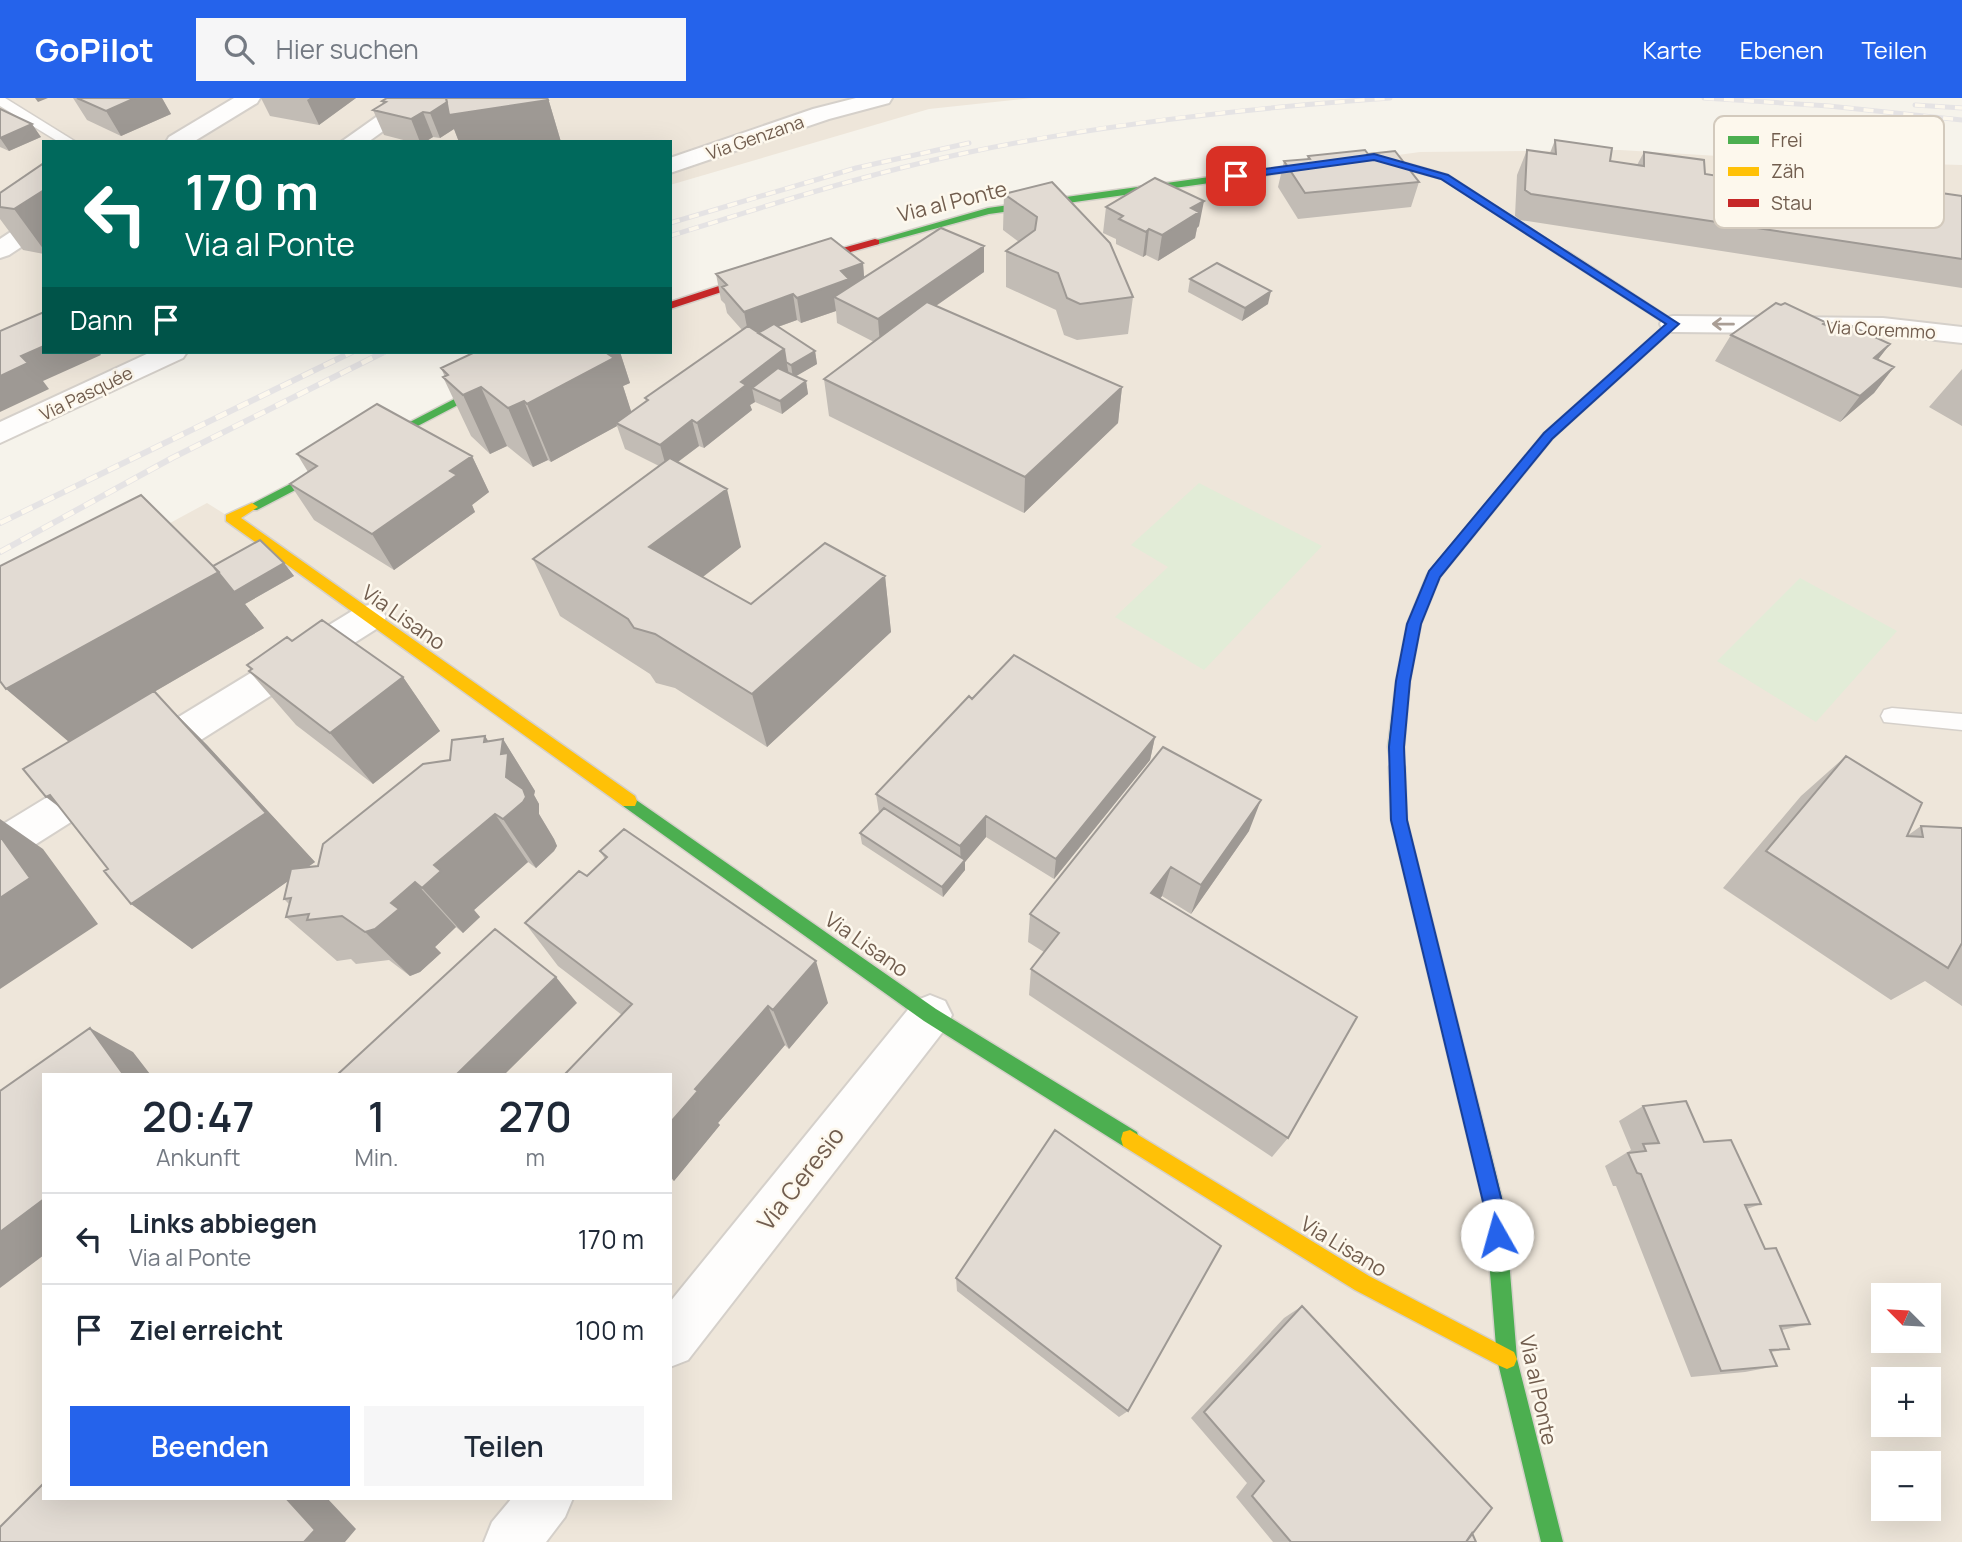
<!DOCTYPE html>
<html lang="de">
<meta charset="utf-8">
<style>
body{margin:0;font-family:Manrope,sans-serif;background:#f6f6f7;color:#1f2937;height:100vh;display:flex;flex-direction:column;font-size:26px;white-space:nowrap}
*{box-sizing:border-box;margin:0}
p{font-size:23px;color:#747a83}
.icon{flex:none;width:38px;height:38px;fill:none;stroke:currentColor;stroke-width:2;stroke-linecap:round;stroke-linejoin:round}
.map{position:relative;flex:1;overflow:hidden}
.details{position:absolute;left:42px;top:975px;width:630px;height:427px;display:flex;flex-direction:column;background:#fff;border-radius:0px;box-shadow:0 7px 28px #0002}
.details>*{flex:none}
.hud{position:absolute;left:42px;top:42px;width:630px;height:214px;border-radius:0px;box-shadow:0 7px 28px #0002;background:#00695c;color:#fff;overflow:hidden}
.needle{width:46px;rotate:294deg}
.tools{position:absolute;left:1871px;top:1185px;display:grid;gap:14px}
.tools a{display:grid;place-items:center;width:70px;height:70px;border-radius:0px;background:#fff;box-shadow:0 7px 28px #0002;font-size:35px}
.pin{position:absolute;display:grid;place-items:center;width:60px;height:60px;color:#fff;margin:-30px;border-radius:14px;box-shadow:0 4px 10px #0006}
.me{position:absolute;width:77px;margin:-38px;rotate:353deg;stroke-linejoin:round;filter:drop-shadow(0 0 5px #0008)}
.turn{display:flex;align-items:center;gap:24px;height:147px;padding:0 28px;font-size:32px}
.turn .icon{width:91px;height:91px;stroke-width:2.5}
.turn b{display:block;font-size:49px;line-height:60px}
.then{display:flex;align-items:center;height:66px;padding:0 28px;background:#0003;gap:14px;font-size:26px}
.eta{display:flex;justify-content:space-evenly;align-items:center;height:119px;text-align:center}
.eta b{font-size:42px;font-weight:600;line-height:49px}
.button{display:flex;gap:14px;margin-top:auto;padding:14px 28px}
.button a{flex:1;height:80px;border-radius:0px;background:#2563eb;color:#fff;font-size:28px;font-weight:600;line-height:80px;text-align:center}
.button a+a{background:#f6f6f7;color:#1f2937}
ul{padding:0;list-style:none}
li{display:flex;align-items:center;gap:21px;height:91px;padding:0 28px;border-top:2px solid #e0e1e3}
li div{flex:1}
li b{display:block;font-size:26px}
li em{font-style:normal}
header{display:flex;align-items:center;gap:42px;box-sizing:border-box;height:98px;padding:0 35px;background:#2563eb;color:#fff}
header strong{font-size:33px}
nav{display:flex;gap:38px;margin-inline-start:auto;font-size:24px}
.search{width:490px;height:63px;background:#f6f6f7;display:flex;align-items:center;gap:18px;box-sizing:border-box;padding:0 24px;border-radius:0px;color:#747a83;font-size:26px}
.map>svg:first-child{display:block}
.residential{fill:#eee6da;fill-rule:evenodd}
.green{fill:#e2ecd7}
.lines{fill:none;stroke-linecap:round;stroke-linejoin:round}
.lane-casing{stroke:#d5d0ca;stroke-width:3}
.street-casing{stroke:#d5d0ca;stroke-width:4}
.fast-casing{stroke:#d5d0c9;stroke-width:3}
.slow-casing{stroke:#d5d0c9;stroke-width:3}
.jam-casing{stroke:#d5d0c9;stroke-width:3}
.lane{fill:#fefdfc;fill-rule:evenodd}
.street{fill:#fefdfc;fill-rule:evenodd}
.fast{fill:#4caf50;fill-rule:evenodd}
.slow{fill:#ffc107;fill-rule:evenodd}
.jam{fill:#c62828;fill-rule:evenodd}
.rail-far1-casing{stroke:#e5e3e4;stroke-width:5}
.rail-casing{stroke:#e5e3e4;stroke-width:6}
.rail-far1{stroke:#fdf8ed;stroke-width:3.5;stroke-dasharray:10;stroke-linecap:butt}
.rail{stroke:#fdf8ed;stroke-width:4.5;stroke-dasharray:12;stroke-linecap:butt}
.wall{fill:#c2bcb5}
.shaded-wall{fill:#9e9994}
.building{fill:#e2dbd3;stroke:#9e9994;stroke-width:2}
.oneway{stroke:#a99d94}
.route{fill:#2563eb;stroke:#184099;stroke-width:2}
.labels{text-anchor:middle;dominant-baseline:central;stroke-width:5;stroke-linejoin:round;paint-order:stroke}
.far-street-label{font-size:18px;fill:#715d4e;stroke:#fdf8ed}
.street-label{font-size:21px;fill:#715d4e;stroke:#fdf8ed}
.near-street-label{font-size:24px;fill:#715d4e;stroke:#fdf8ed}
.key{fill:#fdf8ed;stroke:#d3cabd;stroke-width:2}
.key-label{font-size:19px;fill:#715d4e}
</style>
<header>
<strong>GoPilot</strong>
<div class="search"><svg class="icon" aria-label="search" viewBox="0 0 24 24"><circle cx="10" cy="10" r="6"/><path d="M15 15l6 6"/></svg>Hier suchen</div>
<nav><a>Karte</a><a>Ebenen</a><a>Teilen</a></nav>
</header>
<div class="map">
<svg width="1962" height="1444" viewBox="0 0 1962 1444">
<rect width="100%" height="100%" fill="#f6f3eb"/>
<path class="residential" d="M0,0H1032L929,11L670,87V44H44V254H173L0,336Z
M1620,52L1784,62L1962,67V1444H0V517L207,405L231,420L553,254H670V208L988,113L1420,54ZM44,976H670V1400H44ZM1883,1197H1928V1242H1883ZM1883,1281H1928V1326H1883ZM1883,1365H1928V1410H1883Z"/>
<path class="green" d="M1199,385L1322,448L1204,572L1115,519L1168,469L1131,447Z
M1800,480L1897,533L1816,624L1717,563Z"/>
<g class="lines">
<defs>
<path id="lane" d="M0,0H5L76,44H59L0,8Z
M1892,610L1962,616V632L1884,624L1881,618L1884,612Z"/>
<path id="street" d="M234,0H260L257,5L193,44H166L169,39Z
M403,0H429L368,44H341Z
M856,0H892L889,5L829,21L670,75V60L813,11Z
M44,116V134L9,157L0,160V141L35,118Z
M1673,218L1883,220L1962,229V245L1883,236L1673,234L1663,232L1660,226L1663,220Z
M151,254H187L183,260L0,345V324Z
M369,507L381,510L386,519L381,528L14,760L0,765V728L357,510Z
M930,897L945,903L952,917L945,931L688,1262L670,1269V1204L915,903Z
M512,1400H573L565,1419L546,1444H484L492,1424Z"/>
<path id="fast" d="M1374,56L1448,77L1568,155L1559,157L1442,81L1374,62L989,116L875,147L870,144L988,110Z
M545,254H559L257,412H247L246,409Z
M1548,334L1554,338L1552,341L1440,479L1421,526L1410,583L1402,673H1392L1388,649L1396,583L1407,526L1427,477L1544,335Z
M629,697L936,911L1137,1034L1139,1041L1137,1048L1130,1050L1123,1048L924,923L623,708L621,703L623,698Z
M1452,930L1458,932L1461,938L1505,1112L1517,1261L1563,1444H1541L1497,1261L1485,1112L1443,938L1446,932Z"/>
<path id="slow" d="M1559,153H1567L1679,226L1552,341L1548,342L1542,338L1544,335L1666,226L1559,157Z
M252,405L258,409L241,420L635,698L637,703L635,708H623L226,423V417Z
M1397,663L1402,665L1405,669L1407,722L1461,938L1458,944L1452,946L1446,944L1443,938L1391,722L1389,669L1392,665Z
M1130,1032L1369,1178L1514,1254L1517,1261L1514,1268L1507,1271L1500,1268L1355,1192L1123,1048L1121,1041L1123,1034Z"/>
<path id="jam" d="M875,141L879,142V146L797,169L670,211V204L789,165Z"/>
</defs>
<use href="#lane" class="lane-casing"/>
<use href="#street" class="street-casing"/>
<use href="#fast" class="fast-casing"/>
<use href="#slow" class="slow-casing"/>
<use href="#jam" class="jam-casing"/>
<use href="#lane" class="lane"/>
<use href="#street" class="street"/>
<use href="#fast" class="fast"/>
<use href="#slow" class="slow"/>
<use href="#jam" class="jam"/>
<defs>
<path id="rail-far1" d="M1704,0L1829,8L1962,22
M1915,7L1962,10
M670,125L856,70L969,45
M670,138C769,107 869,75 970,54C1109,25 1249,10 1390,0"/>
<path id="rail" d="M0,425L352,254
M0,454L172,360L384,254"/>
</defs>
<use href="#rail-far1" class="rail-far1-casing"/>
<use href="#rail" class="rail-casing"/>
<use href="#rail-far1" class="rail-far1"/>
<use href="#rail" class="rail"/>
</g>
<path class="wall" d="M73,0H162L171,16L121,38L87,22Z
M261,0H356L319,27L270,18Z
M387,0H548L561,44H459L454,31L440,40L433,39L425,44H411L384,37L373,12L383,6L382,3Z
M0,11L41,39L9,53L0,49Z
M1555,42L1610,63L1637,67L1644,54L1705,76L1728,80L1736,66L1799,90L1823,93L1832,80L1898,104L1918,107L1927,93L1962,98V190L1520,122L1515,118L1517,77L1527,52L1550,55Z
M1368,56L1419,84L1411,109L1298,121L1278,89L1284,63L1307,61L1308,58Z
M44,65V156L23,152L0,121V95Z
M1052,84L1133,199L1128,236L1077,242L1064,237L1056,212L1006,189V153L1019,144L1003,132L1004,96Z
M1106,109L1199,128L1197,130L1195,140L1158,163L1146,157L1143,159L1116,146V141L1103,135Z
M863,165L864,180L984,174L936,208L1122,289L1118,325L1024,415L829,318L824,281L874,244L837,225L836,213L801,225L797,222L778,229L815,253L817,266L795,278L806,283L808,296L782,316L755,304L750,307L752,312L704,350L699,348L678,364L741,449L703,479L751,506L885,478L891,534L767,649L675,590L656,585L650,576L560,518L533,461L659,368L625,351L617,328L551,364L548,362L533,369L507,348L490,356L471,338L443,279H445L441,270L475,254H620L630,285L623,288L631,314L646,303L645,300L742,232L727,215L725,206L721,202L716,176Z
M1190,181L1268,206L1242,223L1188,194Z
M1824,226L1828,228L1844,231L1890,246L1878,261L1894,269L1874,295L1840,324L1715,263L1731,237Z
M1962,271V328L1929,309Z
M297,356L472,358L489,394L472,407L475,414L394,472L314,422L290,386L308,374Z
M284,465L294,478L245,506L264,530L154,594L207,647L315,764L307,769L318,768L450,662L485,638L488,643L503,641L535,693L534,697L539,706V716L554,741L557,748L554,753L536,770L528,764L474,812L480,819L463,835L456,829L435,849L441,855L420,874L410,878L389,862L356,866L351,861L337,863L286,819L289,806L284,801L288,783L192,851L108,771L61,711L69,644L213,468Z
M292,543L403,579L440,633L373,686L296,627L249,573L251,572L247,567Z
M972,601L1155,639L1150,662L1054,781L986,739L965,764V772L943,799L862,746L860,735L879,715L876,696Z
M1846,658L1907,738L1921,728L1962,730V908L1925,883L1891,902L1723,790L1801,698Z
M1249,733L1191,816L1162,798L1160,801L1288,1040L1272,1059L1029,897L1031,871L1044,854L1028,844L1030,816Z
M600,753L828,905L789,951L785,947L718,1025L720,1027L674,1083L670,1079V976L622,917L558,868L525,825L587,778L605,761Z
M1643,1008L1704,1044L1761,1106L1747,1111L1765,1151L1810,1226L1782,1232L1789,1251L1771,1254L1777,1268L1745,1274L1691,1279L1616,1088H1613L1605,1068L1631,1052L1619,1023Z
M956,1180L1128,1313L1119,1319L957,1193Z
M1302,1208L1472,1435L1476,1444H1273L1236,1399L1247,1385L1191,1320L1284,1220Z"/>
<path class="shaded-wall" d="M35,0H48L38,4Z
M135,0H162L171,16L121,38L106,13Z
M310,0H356L319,27L307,2Z
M453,0H548L561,44H459L454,31L440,40L430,15Z
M423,14L433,39L425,44H420L411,21Z
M32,26L41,39L9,53L0,40Z
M44,92V152L14,111Z
M1204,103L1199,128L1197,130L1195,140L1158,163L1162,137L1191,110Z
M1149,131L1146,157L1143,159L1146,134Z
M984,148V174L880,247L878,221Z
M863,165L865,191L834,199L836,213L801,225L797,200L841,173Z
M1271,193L1268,206L1242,223L1245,210Z
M793,196L797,222L749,239L744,214Z
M1890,246L1870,272L1874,260Z
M44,248V254H99L101,257L43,283L49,291L0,314V278L21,258Z
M784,251L789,277L752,290L755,304L750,307L752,312L704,350L697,325L741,284Z
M815,253L817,266L793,280L791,267Z
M590,254H620L630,285L623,288L633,319L616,325L617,328L551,364L527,306Z
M1894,269L1874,295L1840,324L1860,298Z
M806,283L808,296L782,316L780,303Z
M481,289L507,348L490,356L463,297Z
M1122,289L1118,325L1024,415L1025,379Z
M524,303L548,362L533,369L508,310Z
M692,322L699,348L667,372L660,347Z
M472,358L489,394L472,407L475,414L394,472L372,436L450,373Z
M727,391L741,449L668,506L649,449Z
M284,465L294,478L245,506L264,530L154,594L207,647L315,764L192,851L131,806L69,644L6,591L219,474Z
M885,478L891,534L767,649L752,596Z
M403,579L440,633L373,686L330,635Z
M485,638L506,672L501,656L503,641L535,693L534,697L539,706V716L554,741L557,748L554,753L536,770L503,721L484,644Z
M1155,639L1150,662L1054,781L1056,761Z
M50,697L110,748L46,699Z
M1261,702L1249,733L1191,816L1201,787Z
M495,716L528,764L474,812L480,819L463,835L422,790L434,767Z
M986,718V739L965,764V772L943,799L942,789L961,767L960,748Z
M0,721L43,751L98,826L0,891Z
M1171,769L1162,798L1143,823L1151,795Z
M415,784L456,829L435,849L441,855L420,874L410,878L365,834L391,805Z
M816,863L828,905L789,951L773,912Z
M556,879L577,905L505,976H457Z
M768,908L785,947L718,1025L720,1027L674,1083L670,1078V1025L695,991Z
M90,930L133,954L150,976H123Z
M44,1101V1157L0,1190V1134Z
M286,1400H327L356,1431L345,1444H304Z"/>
<path class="building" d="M77,0H135L106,13Z
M387,0H446L447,4L430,15L423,14L411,21L373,12L386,4L382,3Z
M446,0H547L548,2L449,17Z
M0,11L32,26L0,40Z
M1555,42L1612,50L1610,63L1644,68V54L1704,62L1705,76L1737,81L1736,66L1796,75L1799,90L1836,95L1832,80L1894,89L1898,104L1933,109L1927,93L1962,98V161L1531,96L1525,92L1527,52L1556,56Z
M1365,52L1368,56L1395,53L1419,84L1305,95L1284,63L1310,61L1308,58Z
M44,65V92L14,111L0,109V95Z
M1155,80L1204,103L1191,110L1199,114L1162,137L1149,131L1146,134L1119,121L1123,118L1106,109Z
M1052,84L1110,145L1133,199L1080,206L1067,200L1058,175L1006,153L1035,132L1037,119L1004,96Z
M941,130L984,148L878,221L834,199Z
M831,140L863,165L841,173L849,181L797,200L793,196L744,214L722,189L727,187L716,176Z
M1217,165L1271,193L1245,210L1190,181Z
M927,204L1122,289L1025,379L824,281Z
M1776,205L1781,207L1785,205L1825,224L1823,226L1828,228L1832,225L1844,231L1849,227L1890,246L1874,260L1894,269L1860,298L1731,237Z
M44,214V248L21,258L28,265L0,278V233Z
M774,226L815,253L791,267L786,264L784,251L758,235Z
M748,228L784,251L741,284L746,287L697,325L692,322L660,347L616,325L648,302L645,300Z
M475,254H605L614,260L527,306L524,303L508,310L481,289L463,297L443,279L448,277L441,270Z
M778,270L806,283L780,303L752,290Z
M377,306L472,358L450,373L457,377L372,436L290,386L317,368L297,356Z
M670,360L727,391L649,449L751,506L825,445L885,478L752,596L655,536L634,530L628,521L533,461Z
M141,397L219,474L6,591L0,583V468Z
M260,442L284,465L234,494L213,468Z
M322,522L403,579L330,635L249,573L252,571L247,567L287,539L292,543Z
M1014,557L1155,639L1056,761L986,718L960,748L876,696L969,598L972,601Z
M154,593L266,715L131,806L104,773L108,771L50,697L46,699L23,671Z
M485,638L484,644L503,641L501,656L508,655L506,679L523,691L526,699L523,704L503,721L495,716L434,767L441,773L422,790L415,784L391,805L399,811L375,831L365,834L342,818L307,822L309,816L286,819L291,800L284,801L291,771L318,768L323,746L423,666L450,662L452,642Z
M1163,649L1261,702L1201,787L1171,769L1151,795L1357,919L1288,1040L1031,871L1059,835L1030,816Z
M1846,658L1922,705L1907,738L1923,739L1921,728L1962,730V845L1948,870L1766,753Z
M884,710L965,762L942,789L860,735Z
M624,731L816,863L773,912L768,908L695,991L698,993L670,1025V976H565L632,906L525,825L579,773L587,778L607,759L600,753Z
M0,738L30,780L0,800Z
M495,831L556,879L457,976H338Z
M90,930L123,976H44V1101L0,1134V993Z
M1686,1003L1704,1044L1731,1042L1761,1106L1745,1107L1765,1151L1776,1150L1810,1226L1780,1228L1789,1251L1770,1252L1777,1268L1721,1273L1641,1076L1637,1075L1628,1055L1646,1053L1643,1046L1659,1045L1643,1008Z
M1055,1032L1221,1148L1128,1313L956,1180Z
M1302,1208L1492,1410L1466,1444H1291L1252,1398L1264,1383L1204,1314Z
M44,1385V1400H286L315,1432L304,1444H0V1429Z
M1472,1435L1476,1444H1466Z"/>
<defs><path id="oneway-shaft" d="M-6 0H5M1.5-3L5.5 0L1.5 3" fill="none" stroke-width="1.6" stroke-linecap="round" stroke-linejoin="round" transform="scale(1.75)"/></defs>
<use class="oneway" href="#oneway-shaft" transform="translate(1723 226) rotate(-179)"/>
<path class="route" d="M1374,56L1448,77L1679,226L1552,341L1440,479L1421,526L1410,583L1404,649L1407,722L1504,1112L1507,1137L1504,1144L1497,1147L1490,1144L1485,1112L1391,722L1389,649L1396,583L1407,526L1429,473L1544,335L1666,226L1441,81L1374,62L1236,81L1232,78L1236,75Z"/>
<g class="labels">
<g class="far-street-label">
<text transform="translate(755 39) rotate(-19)">Via Genzana</text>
<text transform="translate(1881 231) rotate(3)">Via Coremmo</text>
<text transform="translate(86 295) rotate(-26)">Via Pasquée</text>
</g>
<g class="street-label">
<text transform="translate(952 103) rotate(-14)">Via al Ponte</text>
<text transform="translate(404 519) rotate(35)">Via Lisano</text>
<text transform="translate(867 846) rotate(35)">Via Lisano</text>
<text transform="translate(1344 1148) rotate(31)">Via Lisano</text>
<text transform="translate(1539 1292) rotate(78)">Via al Ponte</text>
</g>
<g class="near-street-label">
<text transform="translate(800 1080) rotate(-52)">Via Ceresio</text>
</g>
</g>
<rect x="1714" y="18" width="230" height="112" rx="10" class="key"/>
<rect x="1728" y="38" width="31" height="8" fill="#4caf50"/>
<rect x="1728" y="69" width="31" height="9" fill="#ffc107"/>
<rect x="1728" y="101" width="31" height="8" fill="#c62828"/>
<g class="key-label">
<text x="1771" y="49">Frei</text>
<text x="1771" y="80">Zäh</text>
<text x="1771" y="112">Stau</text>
</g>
</svg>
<div class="tools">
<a><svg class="needle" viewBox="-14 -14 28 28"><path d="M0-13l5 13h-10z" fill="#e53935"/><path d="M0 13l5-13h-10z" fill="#747a83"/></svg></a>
<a>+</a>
<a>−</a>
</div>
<div class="pin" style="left:1236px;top:78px;background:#d93025"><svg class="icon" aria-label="arrive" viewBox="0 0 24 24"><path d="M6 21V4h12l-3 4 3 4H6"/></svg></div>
<svg class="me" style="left:1497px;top:1137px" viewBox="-20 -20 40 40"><circle r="19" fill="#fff"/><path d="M0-13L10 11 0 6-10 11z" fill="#2563eb"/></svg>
<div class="hud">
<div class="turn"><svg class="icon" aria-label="left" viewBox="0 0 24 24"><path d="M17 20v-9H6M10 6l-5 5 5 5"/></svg><div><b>170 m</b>Via al Ponte</div></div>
<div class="then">Dann<svg class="icon" aria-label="arrive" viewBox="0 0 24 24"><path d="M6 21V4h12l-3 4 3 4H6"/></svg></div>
</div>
<section class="details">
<div class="eta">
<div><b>20:47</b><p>Ankunft</p></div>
<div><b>1</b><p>Min.</p></div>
<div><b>270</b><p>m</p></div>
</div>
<ul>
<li><svg class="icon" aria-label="left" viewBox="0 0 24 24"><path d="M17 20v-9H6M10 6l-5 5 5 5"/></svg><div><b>Links abbiegen</b><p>Via al Ponte</p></div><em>170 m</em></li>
<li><svg class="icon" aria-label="arrive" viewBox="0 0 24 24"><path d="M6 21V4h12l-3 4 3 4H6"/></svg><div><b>Ziel erreicht</b></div><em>100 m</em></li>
</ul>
<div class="button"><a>Beenden</a><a>Teilen</a></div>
</section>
</div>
